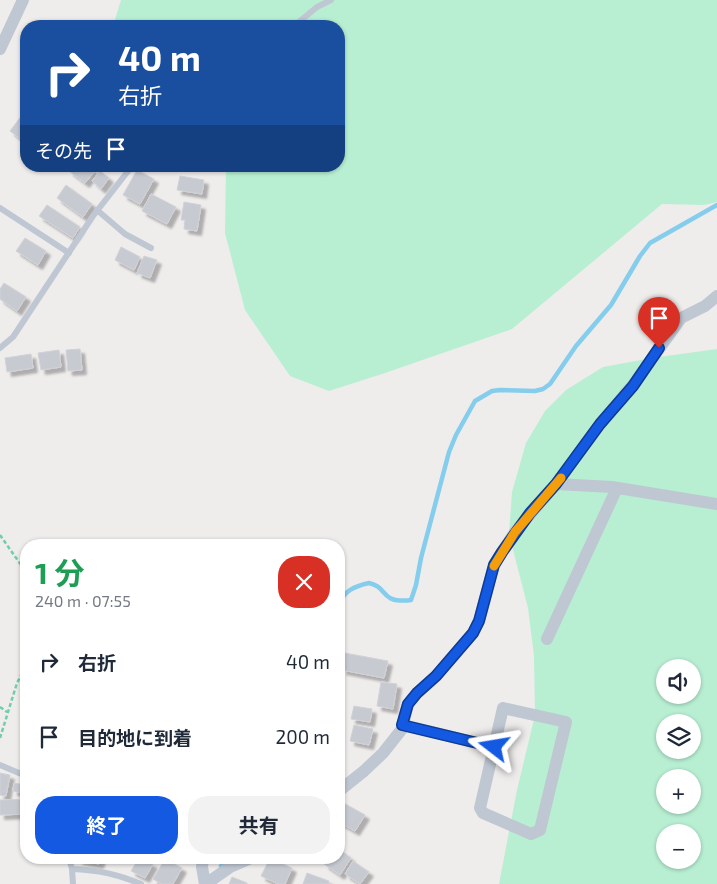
<!DOCTYPE html>
<html lang="ja">
<meta charset="utf-8">
<style>
body{margin:0;font-family:"Exo 2","Noto Sans JP",sans-serif;background:#f2f2f3;color:#1f2937;height:100vh;display:flex;flex-direction:column;font-size:19px;white-space:nowrap}
*{box-sizing:border-box;margin:0}
p{font-size:16px;color:#747a83}
.icon{flex:none;width:28px;height:28px;fill:none;stroke:currentColor;stroke-width:2;stroke-linecap:round;stroke-linejoin:round}
.map{position:relative;flex:1;overflow:hidden}
.drawer{position:absolute;left:20px;top:539px;width:325px;height:325px;display:flex;flex-direction:column;background:#fff;border-radius:20px;box-shadow:0 1px 4px #0004}
.drawer>*{flex:none}
.hud{position:absolute;left:20px;top:20px;width:325px;height:152px;border-radius:20px;box-shadow:0 1px 4px #0004;background:#1a4fa0;color:#fff;overflow:hidden}
.fabs{position:absolute;left:656px;top:659px;display:grid;gap:10px}
.fabs a{display:grid;place-items:center;width:45px;height:45px;border-radius:50%;background:#fff;box-shadow:0 1px 4px #0004;font-size:25px}
.pin{position:absolute;display:grid;place-items:center;width:42px;height:42px;color:#fff;margin:-51px -21px;border-radius:50% 50% 50% 0;rotate:-45deg;box-shadow:0 0 5px #0007}
.pin .icon{rotate:45deg}
.me{position:absolute;width:55px;margin:-28px;rotate:284deg;stroke-linejoin:round;filter:drop-shadow(0 0 4px #0008)}
.turn{display:flex;align-items:center;gap:18px;height:105px;padding:0 15px;font-size:22px}
.turn .icon{width:65px;height:65px;stroke-width:2.5}
.turn b{display:block;font-size:35px;line-height:42px}
.then{display:flex;align-items:center;height:48px;padding:0 15px;background:#0003;gap:10px;font-size:19px}
.round{display:grid;place-items:center;flex:none;width:52px;height:52px;border-radius:20px;background:#f2f2f3}
.summary{display:flex;align-items:center;justify-content:space-between;height:85px;padding:0 15px}
h1{font-size:30px;font-weight:700;line-height:38px;color:#1e9e55}
.action{display:flex;gap:10px;margin-top:auto;padding:10px 15px}
.action a{flex:1;height:58px;border-radius:20px;background:#1459e1;color:#fff;font-size:20px;font-weight:700;line-height:58px;text-align:center}
.action a+a{background:#f2f2f3;color:#1f2937}
ul{padding:0;list-style:none}
li{display:flex;align-items:center;gap:15px;height:75px;padding:0 15px}
li div{flex:1}
li b{display:block;font-size:19px}
li em{font-style:normal}
.map>svg:first-child{display:block}
.green{fill:#b8efd3;fill-rule:evenodd}
.lines{fill:none;stroke-linecap:round;stroke-linejoin:round}
.stream{stroke:#84cded;stroke-width:4.5}
.building{fill:#c8cad2;stroke:#d0d2d8;filter:url(#shadow)}
.path{stroke:#70cea9;stroke-width:2.5;stroke-dasharray:4 2.5;stroke-linecap:butt}
.lane{stroke:#bfc7d2;stroke-width:6}
.street{stroke:#bfc7d2;stroke-width:12}
.route-casing{stroke:#0d3a92;stroke-width:12}
.route{stroke:#1459e1;stroke-width:9}
.slow{stroke:#f59e0b;stroke-width:9}
</style>
<div class="map">
<svg width="717" height="884" viewBox="0 0 717 884">
<defs>
<filter id="shadow"><feDropShadow dx="4.5" dy="4.5" stdDeviation="1" flood-color="#0004"/></filter>
</defs>
<rect width="100%" height="100%" fill="#efecec"/>
<path class="green" d="M121,0H717V202L704,205L662,204L512,329L382,374L329,391L290,376L245,310L225,233L226,166H339V26H113Z
M717,349V884H499L517,790L535,715L534,656L528,608L509,534L512,492L526,443L545,411L566,390L603,367L652,358ZM665,668H692V695H665ZM665,722H692V750H665ZM665,778H692V805H665ZM665,832H692V860H665Z"/>
<g class="lines">
<path class="stream" d="M339,605C343,591 355,586 369,583C382,586 381,592 390,598C395,601 405,601 411,600L416,585L421,558L449,452L456,435L475,401L492,391L500,390L535,391L543,389L550,384L576,346L611,305L640,256L650,243L717,205
M221,866L227,858"/>
</g>
<path class="building" d="M25,111L26,112V143L10,131Z
M73,166H88L95,171L85,183L69,171Z
M137,170L154,179L140,204L123,195Z
M100,171L109,178L101,189L92,181Z
M180,176L204,180L202,194L177,190Z
M66,185L92,204L83,217L57,198Z
M151,194L176,207L167,224L142,211Z
M184,202L201,205L197,231L184,229L185,220H181Z
M47,205L80,227L73,238L39,216Z
M25,238L46,251L38,265L16,251Z
M121,247L140,257L134,270L115,260Z
M144,256L157,260L150,278L137,273Z
M4,283L26,297L17,311L0,299V289Z
M80,349L82,370L68,371L66,350Z
M59,350L61,367L41,370L38,353Z
M31,354L33,368L7,372L5,358Z
M345,653L388,661L384,678L342,670Z
M381,682L397,684L393,709L377,706Z
M354,706L372,709L370,722L351,719Z
M354,725L373,729L369,745L350,741Z
M0,773L10,775L6,796L0,795Z
M14,783L26,785V794L13,791Z
M26,799V814L0,815V800Z
M340,801L365,815L355,831L339,822V804Z
M339,849L351,858L340,875L324,864L329,858H339Z
M79,858H101L99,864L78,860Z
M139,858L153,864L145,878L131,871Z
M270,858L292,868L285,884H278L261,876Z
M165,859L182,868L173,884H162L153,879Z
M353,861L369,872L360,884L345,874Z
M307,873L329,881L328,884H303Z
M232,877L247,883V884H229Z"/>
<g class="lines">
<path class="path" d="M0,535L21,565L26,578
M0,707L7,712
M0,738L17,683L26,666"/>
<path class="lane" d="M294,26L317,7L331,0
M0,208L69,253
M97,210L125,234L151,248
M0,348L13,337L93,216L132,166
M0,765L26,776
M69,858L72,869
M73,884L72,869C98,870 117,874 141,884"/>
<path class="street" d="M0,49L23,0
M556,484L612,487L717,504
M547,639L617,488
M403,725L494,747L480,808L483,813L531,834L540,830L566,722L503,708L494,747
M339,791L364,771L383,753L402,729L408,704L417,693L436,676L473,633L479,621L494,565L515,532L556,484L600,424L633,385L681,318L705,306L717,296
M203,858L202,867L205,884
M206,884L230,867L251,858"/>
</g>
<g class="lines">
<defs>
<path id="route" d="M494,747L402,725L408,704L417,693L436,676L473,633L479,621L494,565L502,552L530,513L556,484L600,424L633,386L659,348"/>
</defs>
<use href="#route" class="route-casing"/>
<use href="#route" class="route"/>
<path class="slow" d="M494,566L515,532L561,478"/>
</g>
</svg>
<div class="fabs">
<a><svg class="icon" aria-label="sound" viewBox="0 0 24 24"><path d="M4 9h4l5-4v14l-5-4H4zM17 9q2 3 0 6"/></svg></a>
<a><svg class="icon" aria-label="layers" viewBox="0 0 24 24"><path d="M12 4l9 5-9 5-9-5zM3 14l9 5 9-5"/></svg></a>
<a>+</a>
<a>−</a>
</div>
<div class="pin" style="left:659px;top:348px;background:#d93025"><svg class="icon" aria-label="arrive" viewBox="0 0 24 24"><path d="M6 21V4h12l-3 4 3 4H6"/></svg></div>
<svg class="me" style="left:494px;top:747px" viewBox="-20 -20 40 40"><path d="M0-17L14 15 0 8-14 15z" fill="#1459e1" stroke="#fff" stroke-width="4"/></svg>
<div class="hud">
<div class="turn"><svg class="icon" aria-label="right" viewBox="0 0 24 24"><path d="M7 20v-9h11M14 6l5 5-5 5"/></svg><div><b>40 m</b>右折</div></div>
<div class="then">その先<svg class="icon" aria-label="arrive" viewBox="0 0 24 24"><path d="M6 21V4h12l-3 4 3 4H6"/></svg></div>
</div>
<section class="drawer">
<div class="summary"><div><h1>1 分</h1><p>240 m · 07:55</p></div><a class="round" style="background:#d93025;color:#fff"><svg class="icon" aria-label="close" viewBox="0 0 24 24"><path d="M6 6l12 12M18 6L6 18"/></svg></a></div>
<ul>
<li><svg class="icon" aria-label="right" viewBox="0 0 24 24"><path d="M7 20v-9h11M14 6l5 5-5 5"/></svg><div><b>右折</b></div><em>40 m</em></li>
<li><svg class="icon" aria-label="arrive" viewBox="0 0 24 24"><path d="M6 21V4h12l-3 4 3 4H6"/></svg><div><b>目的地に到着</b></div><em>200 m</em></li>
</ul>
<div class="action"><a>終了</a><a>共有</a></div>
</section>
</div>
